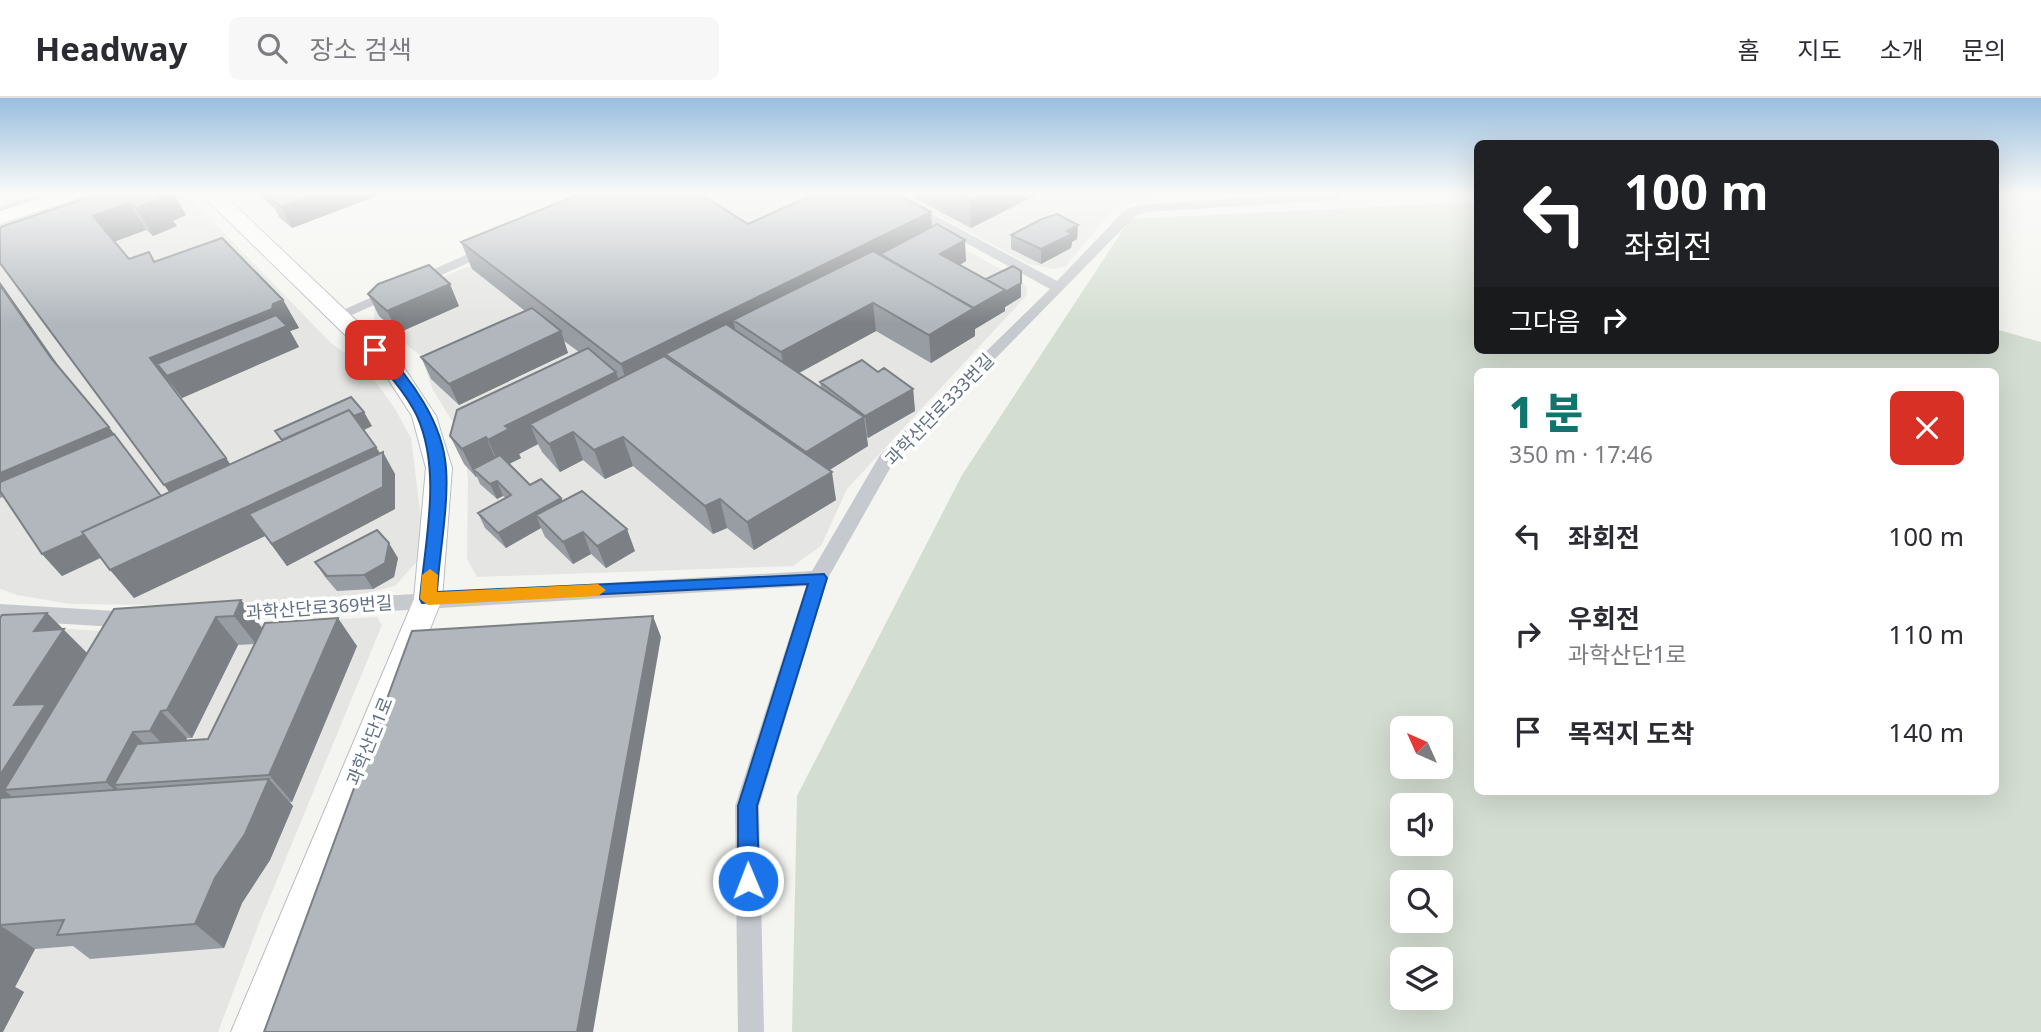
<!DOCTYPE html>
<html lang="ko">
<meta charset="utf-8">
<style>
body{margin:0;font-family:"Noto Sans","Noto Sans KR",sans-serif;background:#f7f7f7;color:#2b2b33;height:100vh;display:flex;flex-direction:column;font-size:26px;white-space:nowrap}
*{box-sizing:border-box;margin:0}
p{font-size:23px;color:#7c7c81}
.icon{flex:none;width:38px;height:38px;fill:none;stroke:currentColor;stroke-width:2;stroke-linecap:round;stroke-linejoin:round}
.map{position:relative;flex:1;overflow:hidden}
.drawer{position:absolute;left:1474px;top:270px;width:525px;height:427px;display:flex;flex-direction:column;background:#fff;border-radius:10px;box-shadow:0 7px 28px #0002}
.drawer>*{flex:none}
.guide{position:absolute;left:1474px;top:42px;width:525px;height:214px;border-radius:10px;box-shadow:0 7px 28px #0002;background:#202124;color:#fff;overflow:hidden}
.needle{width:46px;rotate:315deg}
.fabs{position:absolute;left:1390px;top:618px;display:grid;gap:14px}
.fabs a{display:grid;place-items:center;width:63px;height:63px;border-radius:10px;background:#fff;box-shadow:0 7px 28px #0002;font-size:35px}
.pin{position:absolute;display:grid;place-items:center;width:60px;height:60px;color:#fff;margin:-30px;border-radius:14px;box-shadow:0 4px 10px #0006}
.me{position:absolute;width:77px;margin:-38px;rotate:359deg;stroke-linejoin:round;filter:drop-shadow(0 0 5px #0008)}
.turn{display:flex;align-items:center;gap:24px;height:147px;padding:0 35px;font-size:32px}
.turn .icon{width:91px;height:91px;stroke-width:2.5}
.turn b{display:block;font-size:49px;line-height:60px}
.then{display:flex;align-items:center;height:66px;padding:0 35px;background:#0003;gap:14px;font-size:26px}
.round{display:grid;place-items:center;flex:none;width:74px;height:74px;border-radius:10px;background:#f7f7f7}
.overview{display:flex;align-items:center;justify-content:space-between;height:119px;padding:0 35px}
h1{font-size:42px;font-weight:800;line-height:52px;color:#0f766e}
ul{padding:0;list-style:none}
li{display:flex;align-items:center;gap:21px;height:98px;padding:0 35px}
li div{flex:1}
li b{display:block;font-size:26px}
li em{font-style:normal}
header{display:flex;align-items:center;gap:42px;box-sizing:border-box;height:98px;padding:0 35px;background:#fff;border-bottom:2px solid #e1e1e2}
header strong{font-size:33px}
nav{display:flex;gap:38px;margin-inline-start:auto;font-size:24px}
.search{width:490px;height:63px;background:#f7f7f7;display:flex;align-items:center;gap:18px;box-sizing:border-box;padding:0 24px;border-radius:10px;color:#7c7c81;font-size:26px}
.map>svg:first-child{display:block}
.built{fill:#e5e6e4}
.green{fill:#d4ddd1;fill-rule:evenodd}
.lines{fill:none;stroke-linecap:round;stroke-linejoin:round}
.stream{stroke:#c3ccd2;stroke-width:5}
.secondary-casing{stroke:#b8bcc2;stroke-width:2}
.minor{fill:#c6c9cd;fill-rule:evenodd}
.secondary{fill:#fff;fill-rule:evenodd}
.wall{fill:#989da3;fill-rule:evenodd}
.shaded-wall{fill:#7c8084}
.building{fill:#b1b7bd;stroke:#7c8084;stroke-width:2}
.route{fill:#1a73e8;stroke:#114b97;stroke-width:2}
.slow{fill:#f59e0b}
.labels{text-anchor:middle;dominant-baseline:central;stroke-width:7;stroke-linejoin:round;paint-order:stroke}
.street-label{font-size:18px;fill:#607085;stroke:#fff}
</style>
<header>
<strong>Headway</strong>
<div class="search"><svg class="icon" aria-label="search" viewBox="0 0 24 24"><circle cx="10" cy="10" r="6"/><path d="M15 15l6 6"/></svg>장소 검색</div>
<nav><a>홈</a><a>지도</a><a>소개</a><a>문의</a></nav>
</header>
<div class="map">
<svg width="2041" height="934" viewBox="0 0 2041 934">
<rect width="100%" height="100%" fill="#f4f5f0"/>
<path class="built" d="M646,95H858L1018,180L1027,189L1026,198L847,391L821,448L793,468L477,479L467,461L468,381L463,341L433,292L421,258L374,221L375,207Z
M896,95H1241L1152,101L1124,108L1111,114L1066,168L1054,171L1029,166Z
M150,97H187L330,244L366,271L394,309L411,340L422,429L420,460L395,488L363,496L239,508L70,506L17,497L0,491V148Z
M377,519L382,527L260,823L218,934H0V526L114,534Z"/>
<path class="green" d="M1477,104V252H1995V231L2041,244V934H792L797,698L962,377L1130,121ZM1477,273H1995V693H1477ZM1402,630H1440V668H1402ZM1402,707H1440V746H1402ZM1402,784H1440V822H1402ZM1402,861H1440V900H1402Z"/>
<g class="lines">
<path class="stream" d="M0,111L47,95"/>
<defs>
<path id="secondary" d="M55,95H85L82,99L0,126V113Z
M200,95H222L401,265L436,318L452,370L442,501L269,934H231L414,501L426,370L412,318L384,275Z"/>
</defs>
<use href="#secondary" class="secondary-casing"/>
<path class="minor" d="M875,95H893L1057,183L1125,112L1139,107L1315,95H1341L1343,98L1336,102L1146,114L1135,118L893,365L828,480L759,708L764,934H738L735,708L806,488L224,523L217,520L214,515L217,510L224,507L812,473L880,357L1050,191Z
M490,146L495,147V153L345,220H335L332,217Z
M0,506L132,514L139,517L142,522L139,527L132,530L0,522Z"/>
<use href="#secondary" class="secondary"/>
</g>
<path class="wall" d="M101,95H173L186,117L173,123L177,128L153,138L146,132L115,143L129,161L155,163L283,202L299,230L290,233L299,249L182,300L171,287L230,366L281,343L275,333L372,328L364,332L395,376V411L287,468L265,438L134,500L101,460L62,478L42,456L4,399L0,400V184L63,274L161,398L169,394Z
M256,95H384L292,130L279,119L275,111Z
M905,95H1040L971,130Z
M748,126L932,129L966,163L960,167L1021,199L1005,209V213L975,231V238L931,265L876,233L799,275L821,290L820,284L878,274L913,291L915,313L868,340L867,339L868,348L829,372L836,402L754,452L727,430L713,436L633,368L605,381L583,362L560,374L542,354L538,346L519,356L521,360L509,366L530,387L561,400L563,403L635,453L606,470L591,456L573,466L545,439L541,430L506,450L485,430L478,415L506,400L503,398L497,401L480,386L477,379H476L464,366L450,338L579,254L564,243L568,255L459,307L431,281L421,259L525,213L472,171L461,144Z
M1078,127L1077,141L1072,144L1071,150L1041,166L1011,151V137Z
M368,196L459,208L398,235L379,218Z
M398,460L394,479L373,491L337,493L325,479L315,464Z
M241,502L262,531L357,548L292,704H290L293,708L270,762L242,805L224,850L90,861L73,848L35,851L15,889L24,894L0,934V520L47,515L87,555ZM255,546L208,641L185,643L187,640H192L238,547Z"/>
<path class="shaded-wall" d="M158,95H173L186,117L173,123L177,128L153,138L136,110L155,97Z
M319,95H384L292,130L281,109Z
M985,95H1028V101L971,130L970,103Z
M1028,95H1040L1028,101Z
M129,105L146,132L111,145L93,118Z
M931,114L933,142L733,222L737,240L665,256L670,275L630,295L621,266Z
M1078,127L1077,141L1072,144L1071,150L1041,166V151L1067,133Z
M965,142L966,163L942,177L940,156Z
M0,184L73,289L51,260L0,187Z
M1021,185V199L1005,209V213L975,231V238L931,265L929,237L971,211L1005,192Z
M450,186L459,208L398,235L387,213Z
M283,202L299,230L290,233L299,249L182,300L157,266L172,287L169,288L150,260L273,206Z
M873,205L876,233L786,282L781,254Z
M561,233L568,255L459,307L449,286Z
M616,274L625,302L530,326L538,346L519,356L521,360L501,370L488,342L505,328Z
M913,291L915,313L868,340L865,318Z
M364,314L372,328L297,363L287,348Z
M864,319L868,348L812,383L806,354Z
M109,329L179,422L62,478L42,456L0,391V375Z
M573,334L583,362L560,374L549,346Z
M486,339L499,368L473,371L477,379H476L462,351Z
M623,339L633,368L605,381L594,352Z
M376,349L383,361V354L395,376V411L287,468L249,416L265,438L134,500L110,472Z
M226,360L246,389L185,416L164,387Z
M832,374L836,402L754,452L747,424Z
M497,383L503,398L497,401L490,386Z
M561,400L568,415L536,417L541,430L506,450L498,435Z
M720,401L727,430L713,436L705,408Z
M627,431L635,453L606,470L597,448Z
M583,434L591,456L573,466L563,444Z
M389,445L398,460L394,479L373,491L364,477Z
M241,502L263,531L256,546L234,518Z
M47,515L91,559L4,692L27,711L0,704V677L14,607L34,533Z
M653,518L661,539L593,934H577Z
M216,519L238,547L192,640L167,612Z
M338,520L357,548L292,704L269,677Z
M161,613L187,640L176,660L150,633Z
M133,634L160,662L114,687L137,708L135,711L106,684Z
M269,681L293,708L270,762L242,805L224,850L195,826L215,780Z
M0,827L35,851L15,889L24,894L3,934H0Z"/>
<path class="building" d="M101,95H158L155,97L160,101L136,110L129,105L93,118L129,161L149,154L154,164L222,140L283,202L273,206L272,211L150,260L226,360L164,387L0,165V129Z
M275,95H319L281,109L268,98Z
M582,95H699L748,126L817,95H895L931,114L621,266L461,144Z
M955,95H985L970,103Z
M1057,116L1078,127L1067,133L1072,136L1041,151L1011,137L1042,121Z
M937,126L965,142L940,156L1005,192L973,210L880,156Z
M873,153L974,210L929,237L873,205L781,254L733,222Z
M429,167L450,186L387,213L368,196L378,186Z
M1013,168L1021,173V185L1005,194V192L986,181Z
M0,187L51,260L109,329L0,375Z
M532,210L561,233L449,286L421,259Z
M276,217L287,228L167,278L157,266Z
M726,226L864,319L806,354L665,256Z
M588,250L616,274L505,328L509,331L488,342L486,339L462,351L450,338L457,312Z
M664,258L832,374L747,424L720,401L705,408L623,339L594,352L573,334L549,346L530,326Z
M862,262L878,274L884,270L913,291L865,318L820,284Z
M351,299L364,314L354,318L349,312L282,342L275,333Z
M349,312L376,349L110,472L82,434Z
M114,336L161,398L82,434L84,437L42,456L0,393V384Z
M383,354V389L272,446L249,416Z
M500,357L530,387L541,381L561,400L498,435L478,415L511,397L497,383L490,386L473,371Z
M582,393L627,431L597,448L583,434L563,444L536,417Z
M377,432L389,445L385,465L364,477L327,478L315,464Z
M241,502L234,518L216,519L167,612L161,613L150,633L133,634L106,684L4,692L114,511Z
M47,515L34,533L64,531L14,607L46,606L0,677V520L2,517Z
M653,518L577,934H264L412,533Z
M338,520L269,677L114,687L137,646L208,641L265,525Z
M269,681L245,736L215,780L195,826L57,837L64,822L0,827V700Z"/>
<linearGradient id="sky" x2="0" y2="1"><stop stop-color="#99bedf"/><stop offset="0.42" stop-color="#fafaf8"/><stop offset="1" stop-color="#fafaf8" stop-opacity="0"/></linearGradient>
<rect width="2041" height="226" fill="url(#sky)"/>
<path class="route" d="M371,249H380C411,280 443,325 446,370C449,407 439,457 437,494L824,476L827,480L757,708L759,783L756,790L748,793L741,790L738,783V708L808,486L422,505L420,501C425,442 442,374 417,318C405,293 385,273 369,252Z"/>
<path class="slow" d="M430,471L438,477L437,494L598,486L606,492L598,498L428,507L420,501L422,477Z"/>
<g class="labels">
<g class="street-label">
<text transform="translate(939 311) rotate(-46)">과학산단로333번길</text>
<text transform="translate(319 509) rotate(-4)">과학산단로369번길</text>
<text transform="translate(369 643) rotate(-68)">과학산단1로</text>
</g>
</g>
</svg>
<div class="fabs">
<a><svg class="needle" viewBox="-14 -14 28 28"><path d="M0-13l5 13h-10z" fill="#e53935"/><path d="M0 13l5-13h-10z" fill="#7c7c81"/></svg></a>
<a><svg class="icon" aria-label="sound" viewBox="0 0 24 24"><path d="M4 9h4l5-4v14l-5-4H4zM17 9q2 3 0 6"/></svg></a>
<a><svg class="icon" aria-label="search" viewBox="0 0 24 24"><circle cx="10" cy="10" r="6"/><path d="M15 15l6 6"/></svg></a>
<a><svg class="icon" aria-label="layers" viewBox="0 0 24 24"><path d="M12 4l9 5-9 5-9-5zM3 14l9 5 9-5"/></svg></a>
</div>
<div class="pin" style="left:375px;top:252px;background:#d93025"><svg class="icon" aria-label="arrive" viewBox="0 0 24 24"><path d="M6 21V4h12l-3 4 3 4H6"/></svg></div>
<svg class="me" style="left:748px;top:783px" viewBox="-20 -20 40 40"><circle r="17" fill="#1a73e8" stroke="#fff" stroke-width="3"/><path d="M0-11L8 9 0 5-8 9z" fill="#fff"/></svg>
<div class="guide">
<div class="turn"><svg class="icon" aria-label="left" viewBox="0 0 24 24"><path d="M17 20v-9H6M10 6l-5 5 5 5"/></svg><div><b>100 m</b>좌회전</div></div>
<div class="then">그다음<svg class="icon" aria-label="right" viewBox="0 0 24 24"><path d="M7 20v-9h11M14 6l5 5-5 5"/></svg></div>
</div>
<section class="drawer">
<div class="overview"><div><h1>1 분</h1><p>350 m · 17:46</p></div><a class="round" style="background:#d93025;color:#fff"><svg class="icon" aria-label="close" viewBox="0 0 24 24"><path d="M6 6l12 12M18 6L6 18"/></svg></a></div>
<ul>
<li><svg class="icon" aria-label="left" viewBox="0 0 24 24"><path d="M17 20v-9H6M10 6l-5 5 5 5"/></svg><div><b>좌회전</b></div><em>100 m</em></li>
<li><svg class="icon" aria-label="right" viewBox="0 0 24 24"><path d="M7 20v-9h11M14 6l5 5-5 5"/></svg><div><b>우회전</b><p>과학산단1로</p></div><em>110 m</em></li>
<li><svg class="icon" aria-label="arrive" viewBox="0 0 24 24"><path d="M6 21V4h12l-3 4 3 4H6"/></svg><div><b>목적지 도착</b></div><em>140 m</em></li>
</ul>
</section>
</div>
